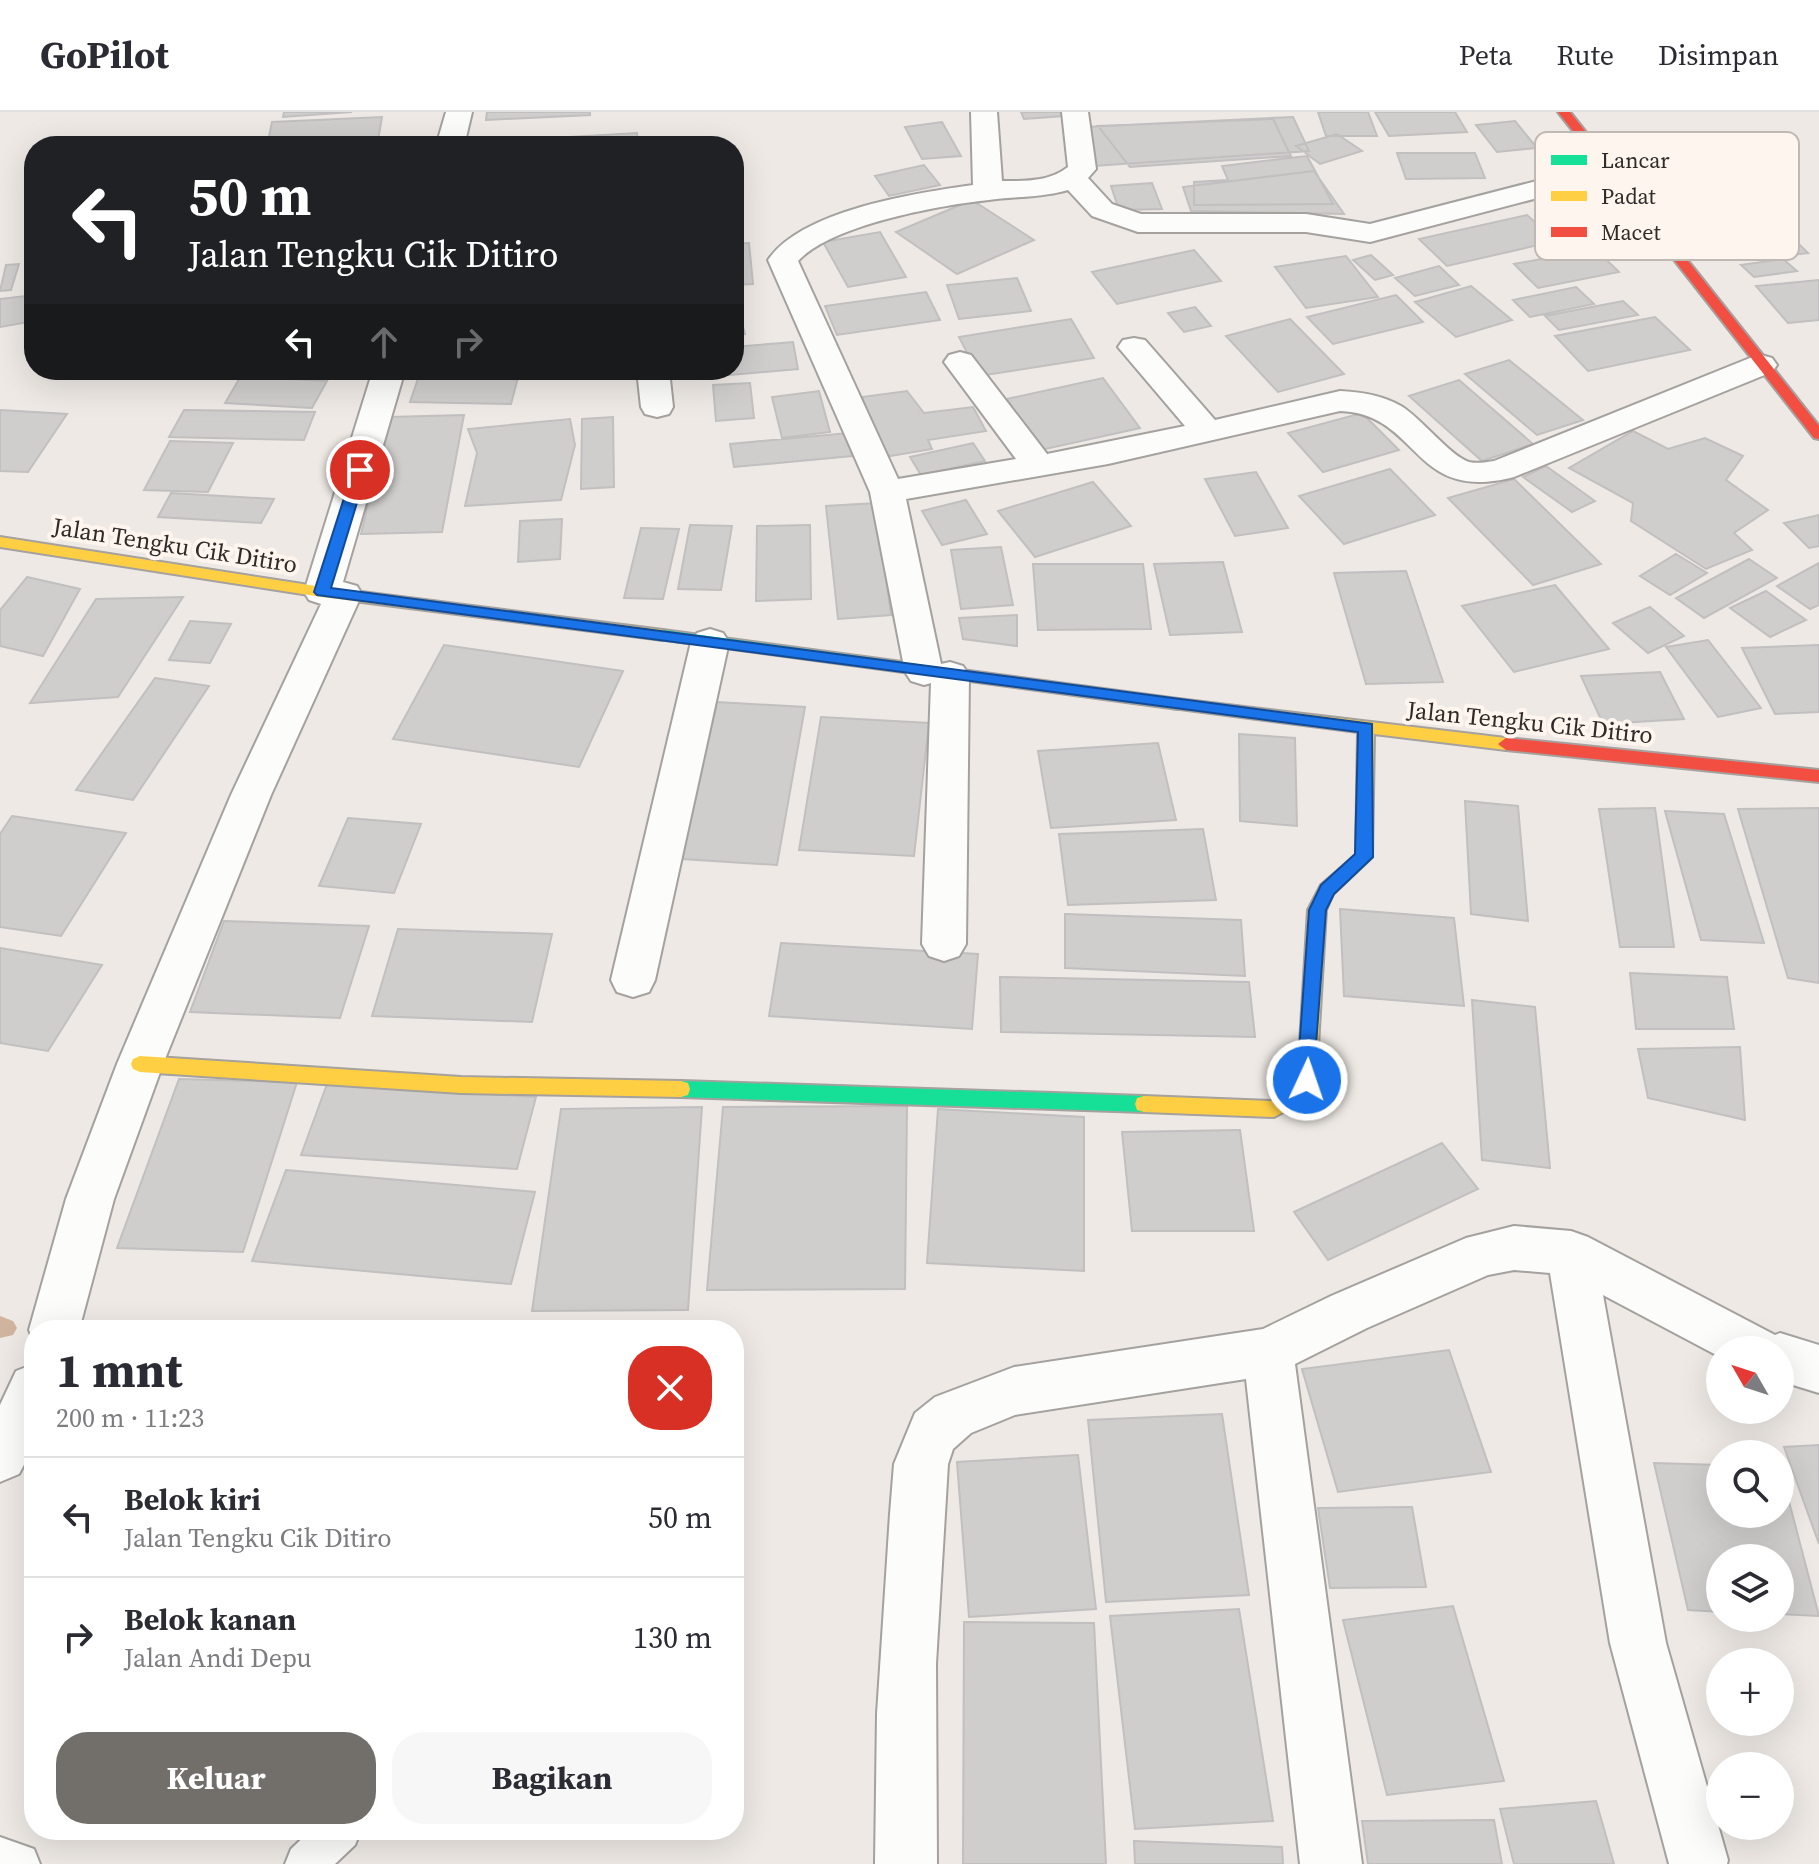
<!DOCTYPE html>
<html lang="id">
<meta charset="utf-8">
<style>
body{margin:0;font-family:"Source Serif 4",serif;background:#f7f7f7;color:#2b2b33;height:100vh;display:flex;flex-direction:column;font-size:30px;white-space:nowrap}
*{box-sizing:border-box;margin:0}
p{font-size:26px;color:#7c7c81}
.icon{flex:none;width:44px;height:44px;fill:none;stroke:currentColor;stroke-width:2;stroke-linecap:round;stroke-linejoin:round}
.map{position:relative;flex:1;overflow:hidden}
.panel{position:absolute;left:24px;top:1208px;width:720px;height:520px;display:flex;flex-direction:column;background:#fff;border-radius:32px;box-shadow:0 8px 32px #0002}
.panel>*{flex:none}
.top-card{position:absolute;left:24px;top:24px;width:720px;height:244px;border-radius:32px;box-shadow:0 8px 32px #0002;background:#202124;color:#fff;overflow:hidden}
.needle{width:52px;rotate:309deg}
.fabs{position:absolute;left:1706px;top:1224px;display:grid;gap:16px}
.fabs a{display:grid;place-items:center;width:88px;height:88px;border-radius:50%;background:#fff;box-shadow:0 8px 32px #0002;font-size:40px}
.pin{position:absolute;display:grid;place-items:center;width:68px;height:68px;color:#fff;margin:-34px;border:4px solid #fff;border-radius:50%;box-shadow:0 2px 8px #0007}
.me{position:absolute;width:88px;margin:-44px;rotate:3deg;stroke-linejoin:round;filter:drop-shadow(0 0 6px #0008)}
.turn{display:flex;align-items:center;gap:28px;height:168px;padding:0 32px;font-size:36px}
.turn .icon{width:104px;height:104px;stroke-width:2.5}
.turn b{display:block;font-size:56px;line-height:68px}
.lanes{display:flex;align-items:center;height:76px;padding:0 32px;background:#0003;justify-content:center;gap:40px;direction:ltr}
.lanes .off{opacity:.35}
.round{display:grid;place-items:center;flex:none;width:84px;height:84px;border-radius:32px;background:#f7f7f7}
.summary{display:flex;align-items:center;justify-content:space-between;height:136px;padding:0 32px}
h1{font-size:48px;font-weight:700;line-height:60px}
.cta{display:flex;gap:16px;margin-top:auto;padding:16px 32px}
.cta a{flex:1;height:92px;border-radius:32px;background:#726e6a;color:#fff;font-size:32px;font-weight:700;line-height:92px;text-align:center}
.cta a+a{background:#f7f7f7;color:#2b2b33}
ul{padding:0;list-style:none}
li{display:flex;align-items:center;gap:24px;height:120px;padding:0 32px;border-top:2px solid #e1e1e2}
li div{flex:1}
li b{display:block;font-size:30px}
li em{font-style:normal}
header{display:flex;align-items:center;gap:48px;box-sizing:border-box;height:112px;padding:0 40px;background:#fff;border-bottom:2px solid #e1e1e2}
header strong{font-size:38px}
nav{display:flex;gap:44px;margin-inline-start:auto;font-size:28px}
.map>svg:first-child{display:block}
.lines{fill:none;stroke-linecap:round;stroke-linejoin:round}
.stream{fill:#d1b49d;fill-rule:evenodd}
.building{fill:#d0cecd;stroke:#c1bfbf;stroke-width:2}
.lane-casing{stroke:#a4a19e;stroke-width:4}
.street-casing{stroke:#a4a19e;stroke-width:4}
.fast-casing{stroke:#a4a19e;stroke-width:4}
.slow-casing{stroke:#a4a19e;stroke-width:4}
.jam-casing{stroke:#a4a19e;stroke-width:4}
.lane{fill:#fcfcfb;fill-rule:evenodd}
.street{fill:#fcfcfb;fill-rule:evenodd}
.fast{fill:#16e098;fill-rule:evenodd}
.slow{fill:#ffcf43;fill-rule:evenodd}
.jam{fill:#f24e42;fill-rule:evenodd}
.route{fill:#1a73e8;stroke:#114b97;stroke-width:2}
.labels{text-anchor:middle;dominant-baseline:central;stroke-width:8;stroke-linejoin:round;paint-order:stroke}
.street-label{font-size:24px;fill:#2f2b29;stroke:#fef5ee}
.key{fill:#fef5ee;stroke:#c0b8b3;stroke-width:2}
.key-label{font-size:22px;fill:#2f2b29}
</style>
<header>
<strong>GoPilot</strong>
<nav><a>Peta</a><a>Rute</a><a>Disimpan</a></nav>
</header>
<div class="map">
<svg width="1819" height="1752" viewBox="0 0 1819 1752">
<rect width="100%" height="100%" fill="#eee9e4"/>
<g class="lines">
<path class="stream" d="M0,1204L13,1209L17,1216L13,1223L0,1226Z"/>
</g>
<path class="building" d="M284,0H352L283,5Z
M487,0H590V3L486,8Z
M1021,0H1062L1064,4L1024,7Z
M1318,0H1368L1377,24H1326Z
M1375,0H1455L1467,20L1389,24Z
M382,5L377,34H267L272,10Z
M1293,5L1309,39L1094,54L1084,15Z
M1273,7L1291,44L1130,55L1098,14Z
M1515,9L1537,36L1497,40L1476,13Z
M942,10L961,44L922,47L905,15Z
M637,21L638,34H499V29Z
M1337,22L1362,39L1320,52L1296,34Z
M1397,41H1475L1485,66L1406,67Z
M1307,44L1333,92L1194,93V70L1228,68L1222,54Z
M924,53L940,73L889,84L875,64Z
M1314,59L1344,102L1191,99L1183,75Z
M1152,71L1162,97L1119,98L1111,74Z
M972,88L1034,128L957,162L896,120Z
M1527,103L1556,129L1447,154L1419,127Z
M880,120L906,165L848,175L823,130Z
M1795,128L1808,141L1784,144L1771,131Z
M749,131L753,172L734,173V132Z
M1595,137L1619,160L1538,176L1514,152Z
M1194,138L1221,169L1117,192L1092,160Z
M1371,143L1393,163L1375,168L1353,148Z
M1346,144L1378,185L1306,196L1275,155Z
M1783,147L1797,159L1754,165L1741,153Z
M19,152L11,178L0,179L6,153Z
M1439,154L1459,173L1415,184L1395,166Z
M1017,166L1031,199L959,207L947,173Z
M1819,168V208L1788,211L1756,174Z
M1471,174L1512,208L1456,225L1415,190Z
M1576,175L1594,192L1530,205L1513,188Z
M926,180L940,208L837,223L825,194Z
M34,183V209L0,215V187Z
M1396,183L1423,210L1333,232L1307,205Z
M734,189H736L745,222L734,223Z
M1623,189L1638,203L1559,218L1545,204Z
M1195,195L1211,214L1184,220L1168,201Z
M1655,205L1690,238L1588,259L1555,224Z
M1071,207L1094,246L979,264L959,225Z
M1290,207L1344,262L1278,280L1226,224Z
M793,230L798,257L684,267V258H734V235Z
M1509,248L1583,308L1537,323L1465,262Z
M421,258H520L511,292L410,290Z
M241,264L327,269L312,296L225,291Z
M1103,266L1140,316L1041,338L1007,287Z
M1459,268L1533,332L1482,349L1409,284Z
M750,271L754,306L716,309L713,273Z
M819,279L830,320L782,326L772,285Z
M907,279L924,301L973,295L986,319L928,328L932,337L885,345L862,285Z
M0,298L67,302L28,360L0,359Z
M184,298L315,300L304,328L169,325Z
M1362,301L1399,338L1323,360L1288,321Z
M464,303L442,420L361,422L389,305Z
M613,305L614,375L581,377L582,307Z
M570,307L575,333L561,388L465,394L477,341L468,317Z
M1633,319L1668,337L1705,326L1743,344L1726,368L1768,398L1734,421L1752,438L1706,457L1631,409L1633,391L1569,356Z
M848,321L852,344L734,355L730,332Z
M170,329L233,331L208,380L144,378Z
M973,331L985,349L921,363L910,345Z
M1546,354L1595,389L1572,400L1523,365Z
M1390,357L1435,403L1344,432L1299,384Z
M1256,360L1288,416L1235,424L1205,367Z
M1514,367L1601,452L1533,473L1448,386Z
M1093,370L1131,414L1035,445L998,399Z
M171,381L274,387L261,411L158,405Z
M966,388L987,422L942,433L922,399Z
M876,391L891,503L838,507L826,394Z
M1819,403V434L1809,436L1784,411Z
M562,407L560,447L518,450L520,409Z
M690,413L732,414L721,478L678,477Z
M810,413L811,487L756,489L757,414Z
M641,416L679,417L663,487L624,486Z
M1001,435L1013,493L961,497L951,438Z
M1676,442L1707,461L1670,483L1640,464Z
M1749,447L1777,466L1704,506L1676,486Z
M1223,450L1242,520L1170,523L1154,452Z
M1819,451V493L1810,497L1777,474Z
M1033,452H1143L1151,517L1038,518Z
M1406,459L1443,570L1366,572L1334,461Z
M27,465L80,477L43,544L0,534V498Z
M1555,473L1609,537L1514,560L1462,494Z
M1766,479L1806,508L1770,525L1730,496Z
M183,485L118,585L30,591L96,487Z
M1650,495L1684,524L1648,541L1613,511Z
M1017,503V534L963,527L959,506Z
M190,509L231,512L210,551L169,548Z
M1708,528L1761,596L1718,605L1666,535Z
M444,533L623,559L579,655L393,627Z
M1819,533V600L1775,602L1742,536Z
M1660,560L1684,607L1603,612L1581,564Z
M155,566L209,574L133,688L76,678Z
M717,590L805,595L777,753L682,747Z
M821,605L929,611L914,744L799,738Z
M1239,622L1295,626L1297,714L1240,709Z
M1158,631L1176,708L1051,716L1038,639Z
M1465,689L1518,694L1528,809L1471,802Z
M1655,696L1674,835H1620L1599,697Z
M1819,696V871L1788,866L1738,697Z
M1665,699L1724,702L1764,831L1701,828Z
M12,704L126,721L61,824L0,815V722Z
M348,706L421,712L394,781L319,774Z
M1203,717L1216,788L1068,793L1059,722Z
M1340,797L1454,806L1464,894L1344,884Z
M1065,802L1241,808L1245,864L1065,856Z
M224,809L369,814L340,906L190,900Z
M398,817L552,822L532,910L372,904Z
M781,831L978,842L972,917L769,904Z
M0,836L102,853L48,939L0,931Z
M1630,861L1727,865L1734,917H1636Z
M1000,865L1249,870L1255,925L1001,920Z
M1472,888L1535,895L1550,1056L1482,1048Z
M1740,935L1745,1008L1648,986L1638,937Z
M179,967L297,970L243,1140L117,1136Z
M327,972L536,985L517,1057L301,1043Z
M907,994L905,1177L707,1178L723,995Z
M702,995L688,1198L532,1199L561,997Z
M938,997L1084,1005V1159L927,1151Z
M1240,1018L1254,1119H1132L1122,1020Z
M1442,1031L1478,1077L1328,1148L1294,1100Z
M286,1058L535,1080L511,1172L252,1149Z
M1449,1238L1491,1360L1338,1380L1302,1257Z
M1222,1302L1249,1483L1106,1490L1088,1308Z
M1819,1333V1432L1784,1335Z
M1078,1343L1096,1497L969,1505L957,1350Z
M1654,1351L1720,1353V1402H1780V1355L1819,1504L1780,1502V1446H1720V1500L1688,1498Z
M1412,1395L1426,1475L1330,1476L1318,1396Z
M1453,1494L1504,1669L1387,1683L1343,1508Z
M1239,1497L1273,1709L1135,1717L1110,1504Z
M964,1510L1094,1511L1106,1752H963Z
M1596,1689L1614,1752H1514L1500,1697Z
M1494,1708L1502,1752H1368L1362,1709Z
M1134,1729L1282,1735L1283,1752H1135Z"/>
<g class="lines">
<defs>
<path id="lane" d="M311,1718H361L355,1733L335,1752H285L291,1737Z
M0,1725L34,1737L40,1752H0Z"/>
<path id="street" d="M446,0H472L464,34H436Z
M971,0H997L1002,69C1025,69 1049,70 1068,55L1062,0H1088L1096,57L1088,66L1112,92L1141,102H1306L1370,112L1548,66L1614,58L1624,60L1628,66L1624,72L1614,74L1549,83L1370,130L1306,120H1138L1092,104L1068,78C1041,86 1016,84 989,88C940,93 831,113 798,149L898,367L1016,347L944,250L949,243L960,240L971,243L1047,342L1185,314L1118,235L1123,228L1134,226L1145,228L1215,308L1340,279C1361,280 1382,283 1401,294C1421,306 1450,344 1469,350C1477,352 1487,350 1494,349L1750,246L1761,243L1772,246L1777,253L1772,260L1514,365C1411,392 1421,302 1340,299L1108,352L906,387L941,552L950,550L963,554L969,563L966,832L959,844L944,849L929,844L922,832L931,571L924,573L911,569L905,560L870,380L768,148C802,98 916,81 973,73Z
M373,258H405L343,470L357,474L362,482L271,683L163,952L114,1087L79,1218H34V1230L29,1218L66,1087L117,952L231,683L321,492L309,488L304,480Z
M637,258H669L673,295L669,302L657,305L645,302L641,295Z
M710,517L723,521L729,530L655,868L649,880L633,885L617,880L611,868L691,530L697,521Z
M1514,1114L1571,1119L1588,1125L1775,1223L1780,1221L1819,1233V1281L1780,1269V1238H1720V1245L1603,1183L1666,1531L1728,1748L1727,1752H1669L1668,1748L1610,1531L1550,1161L1514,1158L1488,1163L1367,1216L1295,1252L1362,1752H1300L1246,1267L1015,1303L971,1321L953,1337L948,1352L936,1552L937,1752H875L877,1602L890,1402L894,1352L915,1301L935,1285L1014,1255L1263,1217L1331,1184L1466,1126Z
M34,1252V1334L19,1362L0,1370V1293L16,1259Z"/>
<path id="fast" d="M663,518L1178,587L1186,592L1178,597L658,527L655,523Z
M681,969L1144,984L1151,986L1153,992L1151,998L1144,1000L681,985L674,983L672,977L674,971Z"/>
<path id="slow" d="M0,425L322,475L663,518L671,523L663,528L322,485L0,435Z
M1178,587L1506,626L1514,632L1506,638L1374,622L1372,745L1333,782L1326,798L1316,968L1298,992L1274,1005L1144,1000L1137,998L1135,992L1137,986L1144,984L1271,989L1284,980L1298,965L1308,798L1321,773L1356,743L1358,620L1172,596L1170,592Z
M140,944L461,965L681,969L688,971L690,977L688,983L681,985L461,981L140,960L133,957L131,952L133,947Z"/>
<path id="jam" d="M1558,0H1570L1819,314V327L1814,326Z
M1506,626L1819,658V670L1506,638L1498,632Z"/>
</defs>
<use href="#lane" class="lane-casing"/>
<use href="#street" class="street-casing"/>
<use href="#fast" class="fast-casing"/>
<use href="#slow" class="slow-casing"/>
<use href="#jam" class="jam-casing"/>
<use href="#lane" class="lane"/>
<use href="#street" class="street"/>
<use href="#fast" class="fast"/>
<use href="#slow" class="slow"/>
<use href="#jam" class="jam"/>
</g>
<path class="route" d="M360,354L367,358L331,476L1372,612L1373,745L1334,782L1326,798L1313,974H1300L1297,968L1309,798L1321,773L1355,742L1358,620L317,483L314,480L353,358Z"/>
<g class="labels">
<g class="street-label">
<text transform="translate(175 433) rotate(9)">Jalan Tengku Cik Ditiro</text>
<text transform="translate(1530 610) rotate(6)">Jalan Tengku Cik Ditiro</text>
</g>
</g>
<rect x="1535" y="20" width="264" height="128" rx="12" class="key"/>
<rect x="1551" y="43" width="36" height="10" fill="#16e098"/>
<rect x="1551" y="79" width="36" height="10" fill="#ffcf43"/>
<rect x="1551" y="115" width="36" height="10" fill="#f24e42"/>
<g class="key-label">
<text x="1601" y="56">Lancar</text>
<text x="1601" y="92">Padat</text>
<text x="1601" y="128">Macet</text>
</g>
</svg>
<div class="fabs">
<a><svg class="needle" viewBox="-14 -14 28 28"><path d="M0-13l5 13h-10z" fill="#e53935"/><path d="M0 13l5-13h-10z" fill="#7c7c81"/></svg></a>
<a><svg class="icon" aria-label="search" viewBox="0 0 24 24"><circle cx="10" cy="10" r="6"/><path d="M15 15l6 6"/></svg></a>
<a><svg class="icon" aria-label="layers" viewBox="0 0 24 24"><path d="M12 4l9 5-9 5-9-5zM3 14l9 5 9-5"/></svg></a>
<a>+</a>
<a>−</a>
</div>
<div class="pin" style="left:360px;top:358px;background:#d93025"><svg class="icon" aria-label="arrive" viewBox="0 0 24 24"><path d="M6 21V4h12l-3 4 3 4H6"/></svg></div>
<svg class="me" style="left:1307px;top:968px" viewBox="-20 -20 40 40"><circle r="17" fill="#1a73e8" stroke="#fff" stroke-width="3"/><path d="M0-11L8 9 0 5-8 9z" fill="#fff"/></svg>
<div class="top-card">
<div class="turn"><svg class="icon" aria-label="left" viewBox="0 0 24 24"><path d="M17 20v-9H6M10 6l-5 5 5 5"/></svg><div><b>50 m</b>Jalan Tengku Cik Ditiro</div></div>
<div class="lanes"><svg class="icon" aria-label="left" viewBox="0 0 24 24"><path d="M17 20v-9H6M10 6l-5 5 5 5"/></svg><svg class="icon off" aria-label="ahead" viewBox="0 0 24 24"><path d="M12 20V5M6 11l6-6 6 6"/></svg><svg class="icon off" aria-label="right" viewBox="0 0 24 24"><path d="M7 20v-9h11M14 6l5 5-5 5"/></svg></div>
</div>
<section class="panel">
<div class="summary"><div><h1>1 mnt</h1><p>200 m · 11:23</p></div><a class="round" style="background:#d93025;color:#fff"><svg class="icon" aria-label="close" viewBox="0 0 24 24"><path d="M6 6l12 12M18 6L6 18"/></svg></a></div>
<ul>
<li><svg class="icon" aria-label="left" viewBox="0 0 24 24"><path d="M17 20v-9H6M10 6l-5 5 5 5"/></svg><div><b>Belok kiri</b><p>Jalan Tengku Cik Ditiro</p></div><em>50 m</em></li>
<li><svg class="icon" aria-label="right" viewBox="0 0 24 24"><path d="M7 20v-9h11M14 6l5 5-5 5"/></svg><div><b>Belok kanan</b><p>Jalan Andi Depu</p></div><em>130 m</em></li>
</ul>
<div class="cta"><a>Keluar</a><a>Bagikan</a></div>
</section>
</div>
